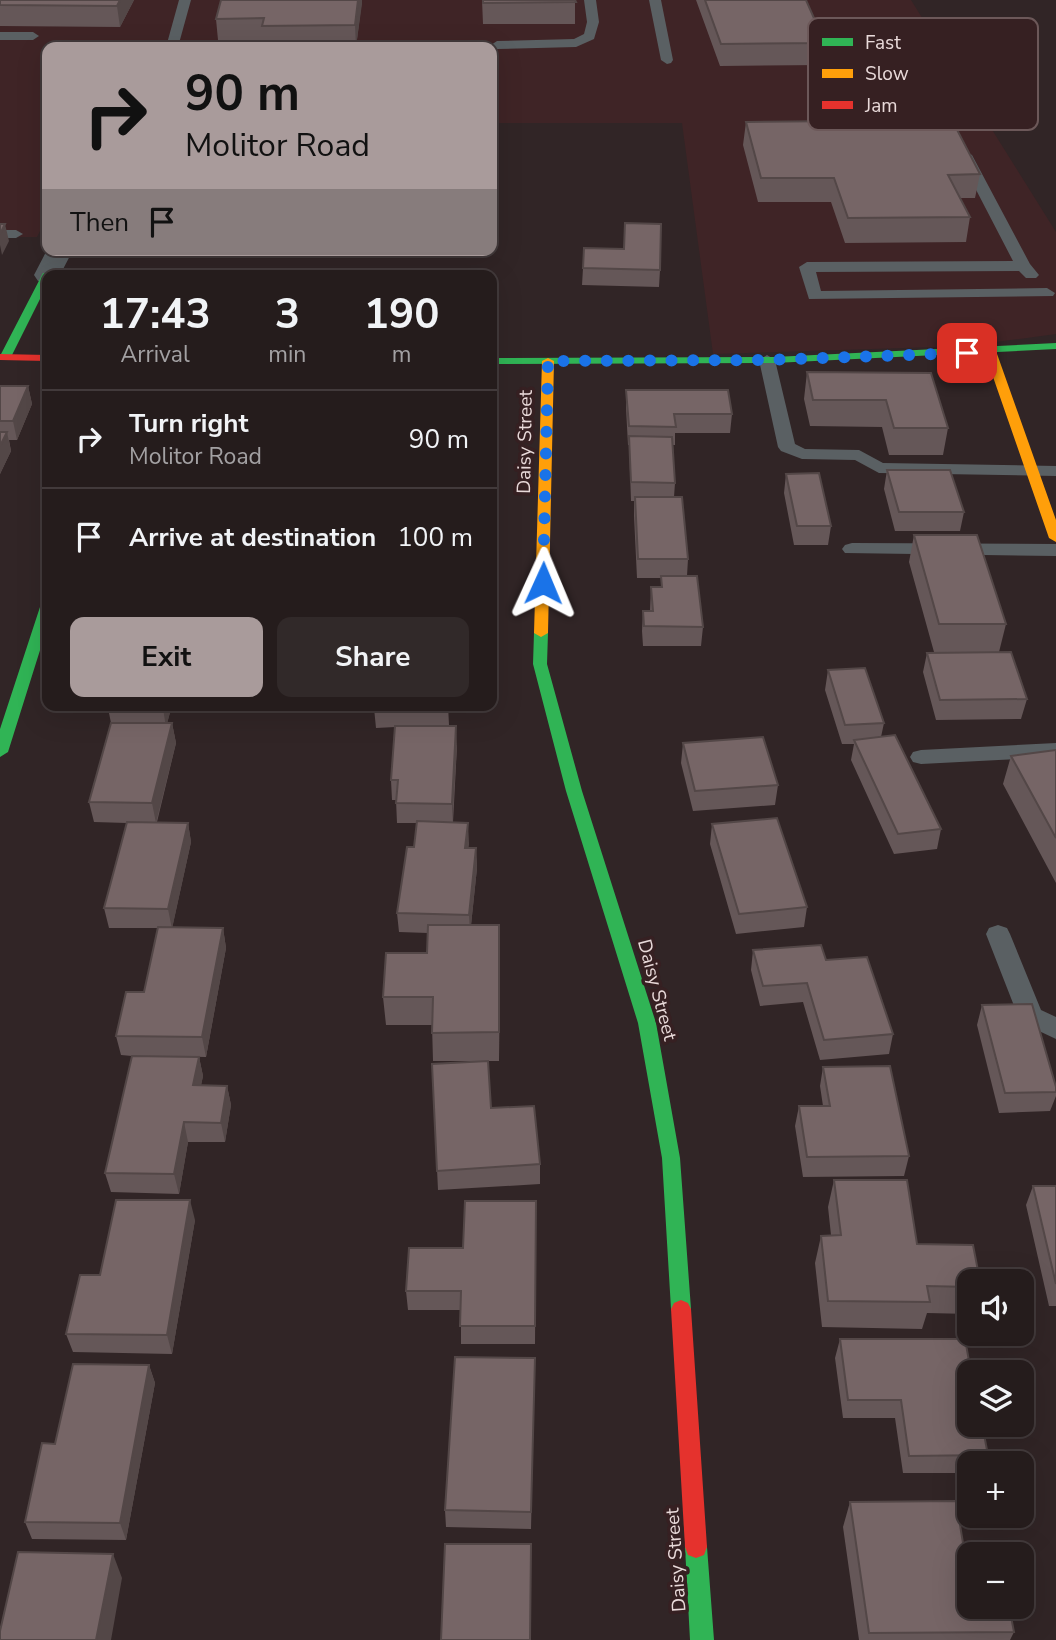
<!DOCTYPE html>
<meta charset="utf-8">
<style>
body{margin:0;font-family:"Nunito Sans",sans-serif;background:#312929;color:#f1f3f6;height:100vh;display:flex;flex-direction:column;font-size:26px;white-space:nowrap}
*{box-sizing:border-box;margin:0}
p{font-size:23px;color:#a3a1a3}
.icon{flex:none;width:38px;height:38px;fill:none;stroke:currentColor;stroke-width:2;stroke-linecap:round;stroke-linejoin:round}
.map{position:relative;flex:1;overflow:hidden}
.details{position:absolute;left:42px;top:270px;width:455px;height:441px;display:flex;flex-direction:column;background:#251c1c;border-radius:14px;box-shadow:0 7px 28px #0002,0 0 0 2px #423a3b}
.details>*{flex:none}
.top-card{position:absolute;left:42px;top:42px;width:455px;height:214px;border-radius:14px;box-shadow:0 7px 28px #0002,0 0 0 2px #423a3b;background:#a99b9b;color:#111;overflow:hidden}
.buttons{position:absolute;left:957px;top:1269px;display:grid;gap:14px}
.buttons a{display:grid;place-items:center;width:77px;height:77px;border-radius:14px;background:#251c1c;box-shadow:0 7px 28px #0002,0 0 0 2px #423a3b;font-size:35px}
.pin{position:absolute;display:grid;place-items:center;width:60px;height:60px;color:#fff;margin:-30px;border-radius:14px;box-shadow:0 4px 10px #0006}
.me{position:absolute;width:77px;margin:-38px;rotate:1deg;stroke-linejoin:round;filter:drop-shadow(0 0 5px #0008)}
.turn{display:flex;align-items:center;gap:24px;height:147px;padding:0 28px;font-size:32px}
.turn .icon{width:91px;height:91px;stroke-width:2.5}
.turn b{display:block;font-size:49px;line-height:60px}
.then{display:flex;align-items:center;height:66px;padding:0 28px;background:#0003;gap:14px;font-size:26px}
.eta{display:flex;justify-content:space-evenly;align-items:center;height:119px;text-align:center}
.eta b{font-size:42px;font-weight:700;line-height:49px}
.action{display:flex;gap:14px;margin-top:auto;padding:14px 28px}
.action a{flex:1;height:80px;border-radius:14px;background:#a99b9b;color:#111;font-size:28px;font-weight:700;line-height:80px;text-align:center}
.action a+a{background:#312929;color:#f1f3f6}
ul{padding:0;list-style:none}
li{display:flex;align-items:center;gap:21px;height:98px;padding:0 28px;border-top:2px solid #423a3b}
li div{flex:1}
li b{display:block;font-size:26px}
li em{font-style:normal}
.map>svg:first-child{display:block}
.built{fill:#3f2426}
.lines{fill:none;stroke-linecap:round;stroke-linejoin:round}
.lane{fill:#5a6063;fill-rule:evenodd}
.street{fill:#5a6063;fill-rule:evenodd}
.fast{fill:#30b455;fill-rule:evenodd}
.slow{fill:#ff9f0a;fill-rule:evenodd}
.jam{fill:#e5322d;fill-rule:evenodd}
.wall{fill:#655758}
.shaded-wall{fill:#534747}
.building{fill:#766566;stroke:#534747;stroke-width:2}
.route{stroke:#1a73e8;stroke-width:12;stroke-dasharray:0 21.6}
.labels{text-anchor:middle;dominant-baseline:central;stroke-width:7;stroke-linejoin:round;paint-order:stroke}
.street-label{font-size:19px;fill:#e9dada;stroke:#362022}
.key{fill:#362022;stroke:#6c5859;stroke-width:2}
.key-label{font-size:19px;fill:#e9dada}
</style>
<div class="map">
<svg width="1056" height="1640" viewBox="0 0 1056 1640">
<rect width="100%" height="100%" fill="#312526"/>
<path class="built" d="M0,0H911L1056,232V334L967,346L713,354L682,123H492V47H47V217L37,237H0Z"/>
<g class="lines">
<path class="lane" d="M179,0H191L178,47H166Z
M584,0H596L599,22L594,39L576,47L497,49L491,45L497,41L574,39L584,34L587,22Z
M649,0H661L673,60L671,63L667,64L661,60Z
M0,32H33L39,36L33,40H0Z
M965,151L972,155L1030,264L1039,275L1036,278H1026L1019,271L816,272L821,291L1047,288L1055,293L1053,296L809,299L799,267L807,262L1013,261L958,155Z
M0,230H16L23,234L16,238H0Z
M767,355L775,360L795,444L805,449L859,450L883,463L1056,466V476L879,473L855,460L802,459L781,451L778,447L759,360Z
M852,543L1056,544V556L845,553L842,549L845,545Z
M1056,743V757L921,764L913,762L910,757L913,752L921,750Z
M998,925L1007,928L1010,934L1041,1010L1056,1017V1039L1022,1023L1018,1016L986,934L989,928Z"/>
<path class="street" d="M47,250H73L60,275H47V283L38,281L34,275Z"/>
<path class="fast" d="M43,273L52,275H47V285L11,357L1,359L0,356Z
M1056,343V349L774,363L492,364V358L774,357Z
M47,603V628L8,752L0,757V729L40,607Z
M541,629L548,633L547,664L582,791L656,1023L680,1158L691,1309L688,1315L681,1318L674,1315L671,1309L662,1158L638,1023L566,791L533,664L534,633Z
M696,1536L704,1539L707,1547L714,1640H690L685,1547L688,1539Z"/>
<path class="slow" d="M990,348L996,351L1056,520V542L1049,538L984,351Z
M548,358L554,361L548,633L541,637L534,633L542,361Z"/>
<path class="jam" d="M0,354L47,355V361L0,360Z
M681,1300L688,1303L691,1309L707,1547L704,1555L696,1558L688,1555L685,1547L671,1309L674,1303Z"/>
</g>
<path class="wall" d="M0,0H134L120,27L0,26Z
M221,0H362L356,47H264V40H218L216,19Z
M482,0H575V24H483Z
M696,0H806L825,43L823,65L720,66Z
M746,122L980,174L975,198H960L970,217L966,242L845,243L831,202H758L743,145Z
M583,268L660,270L659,287L582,285Z
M807,372L931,373L948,428L943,455H889L882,427L810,426L804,399Z
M0,386H28L32,404L17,440H9L11,451L0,474Z
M626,390L732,414L730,433H675V445H673L675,483L674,497L688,559L687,576L703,627L701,646H643L642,631L643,611H650L651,587H661V578H637L634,516V501H631L629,445H628L626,408Z
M887,470L964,512L960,531H895L884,489Z
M786,474L831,526L828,545H794L784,493Z
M914,535L1006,624L999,652H934L909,562Z
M927,653L1027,699L1021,719L936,720L923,672Z
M828,670L884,723L881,737L941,829L937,849L894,854L851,760L854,744H842L825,690Z
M109,705H172L167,723H172L176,743L157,822L188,823L191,842L172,928H223L226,948L206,1057L155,1056L199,1057L203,1076L201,1085L227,1086L231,1105L225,1142H188L179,1194L111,1192L105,1173L132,1056L121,1055L116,1036L144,992L158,928H109L104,908L127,823L94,822L89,802L111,723L108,708Z
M356,705H448L449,725L415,726L457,746L453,822L469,843L468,848H476L477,868L471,925L500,953L499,1061H433L432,1025H386L383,997L427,953L428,933L399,932L397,913L414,847L417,823H397L396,800H392L391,780L395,727L376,728L374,708H356Z
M683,743L778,785L775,805L693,811L681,763Z
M1056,750V883L1003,784L1011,756Z
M712,824L807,907L804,927L736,934L710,844Z
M753,950L826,960L893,1034L889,1054L820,1060L803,1002L760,1006L751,970Z
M982,1005L1056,1087V1096L1050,1111L999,1113L977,1025Z
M432,1064L491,1108L540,1164V1184L438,1190Z
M823,1067L909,1156L904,1176L803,1177L795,1126L799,1106H823L820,1086Z
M834,1180L917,1244L970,1281V1314L927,1313L922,1329L822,1327L815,1263L821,1236L831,1235L828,1207Z
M1033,1186H1056V1306H1049L1026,1205Z
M536,1201L535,1344H461V1310H408L406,1291L463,1248Z
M195,1220L172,1354L73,1352L66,1334L100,1275Z
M840,1339L988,1455L985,1463H970V1473H903L895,1418H843L835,1358Z
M535,1358L531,1529L446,1527L445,1510Z
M149,1365L155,1383L126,1540L32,1539L25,1522L55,1444Z
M850,1502L964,1549L1014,1632L1010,1640H859L843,1527Z"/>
<path class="shaded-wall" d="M120,0H134L120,27L117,6Z
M358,0H362V4L356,47L355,25Z
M5,224L9,241L2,255L0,245V234Z
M28,386L32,404L17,440L13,421Z
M7,432L11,451L0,474V446Z
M163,705H172L166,728L163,708Z
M172,723L176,743L156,823L152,803Z
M456,726L457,746L452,824V804Z
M188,823L191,842L172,929L168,909Z
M468,823L469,843L466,868L465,848Z
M476,848L477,868L470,935L469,915Z
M499,925L500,953L499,1061Z
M223,928L226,948L206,1057L202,1037Z
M199,1057L203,1076L197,1105L193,1085Z
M227,1086L231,1105L225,1142L221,1123Z
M184,1122L188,1142L179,1194L174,1174Z
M190,1200L195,1220L172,1354L167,1335Z
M149,1365L155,1383L126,1540L120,1523Z
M113,1554L122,1578L111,1640H96Z"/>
<path class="building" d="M0,0H120L117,6L0,5Z
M221,0H358L355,25L262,26L264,18L216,19Z
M483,0H575L576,2L483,3Z
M705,0H806L825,43L721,44Z
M952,120L980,174L948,175L970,217L848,218L834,178H761L746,122Z
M625,223L661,224L660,270L583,268L584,248L624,249Z
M0,224H5L0,234Z
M807,372L931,373L948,428H894L886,400H813Z
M0,386H28L13,421H0Z
M626,390H728L732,414H674L676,427L629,426Z
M0,432H7L0,446Z
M629,436L672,437L675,483L631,482Z
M887,470H950L964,512H899Z
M819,473L831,526H797L786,474Z
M635,497H682L688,559H638Z
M914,535H977L1006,624H939Z
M661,576H697L703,627L644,626L643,611H653L651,587H662Z
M1011,652L1027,699L940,700L927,653Z
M865,668L884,723L845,725L828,670Z
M109,705H163V708H108Z
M374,705H448L374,708Z
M111,723H172L152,803L89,802Z
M395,726H456L452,804L396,803L398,780H391Z
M895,735L941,829L898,834L854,740Z
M763,737L778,785L695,791L683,743Z
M1056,750V838L1011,756Z
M777,818L807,907L739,914L712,824Z
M417,821L468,823L465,848H476L469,915L397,913L407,847H414Z
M127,822L188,823L168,909L104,908Z
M428,925H499V1032L432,1033L433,997H383L386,953H427Z
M158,927L223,928L202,1037L116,1036L126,992H144Z
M821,945L826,960L867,957L893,1034L824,1040L807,983L763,986L753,950Z
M1032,1004L1056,1087V1092L1005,1093L982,1005Z
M132,1056L199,1057L193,1085L227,1086L221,1123L184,1122L174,1174L105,1173Z
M488,1061L491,1108L534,1106L540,1164L437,1171L432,1064Z
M890,1066L909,1156L807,1157L799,1106H830L823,1067Z
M834,1180H907L917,1244L973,1245L980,1281H970V1287L927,1286L930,1302L828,1301L821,1236L841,1235Z
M1033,1186H1056V1284Z
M116,1200H190L167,1335L66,1334L80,1275H100Z
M465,1201H536L535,1326H460L461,1291H406L409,1248H463Z
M840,1339H965L971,1372H970V1424H982L988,1455L909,1456L901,1400H848Z
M455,1357L535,1358L531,1512L445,1510Z
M73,1364L149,1365L120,1523L25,1522L42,1443L55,1444Z
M956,1501L964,1549L998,1550L999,1554H970V1606H1009L1014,1632L869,1633L850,1502Z
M445,1544H531L530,1640H441Z
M18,1552L113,1554L96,1640H0V1631Z"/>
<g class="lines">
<path class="route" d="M543,583L548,361L767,360L967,353"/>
</g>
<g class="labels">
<g class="street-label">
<text transform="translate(525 442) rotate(-89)">Daisy Street</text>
<text transform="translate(657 990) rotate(75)">Daisy Street</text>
<text transform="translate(676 1560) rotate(-94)">Daisy Street</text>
</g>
</g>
<rect x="808" y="18" width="230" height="112" rx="10" class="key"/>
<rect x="822" y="38" width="31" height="8" fill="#30b455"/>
<rect x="822" y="69" width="31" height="9" fill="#ff9f0a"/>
<rect x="822" y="101" width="31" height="8" fill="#e5322d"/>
<g class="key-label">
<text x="865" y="49">Fast</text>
<text x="865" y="80">Slow</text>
<text x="865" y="112">Jam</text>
</g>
</svg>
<div class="buttons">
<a><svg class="icon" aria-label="sound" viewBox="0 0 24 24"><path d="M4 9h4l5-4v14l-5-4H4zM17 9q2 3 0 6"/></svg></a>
<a><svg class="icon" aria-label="layers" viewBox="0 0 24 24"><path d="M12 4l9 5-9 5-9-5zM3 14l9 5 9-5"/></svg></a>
<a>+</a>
<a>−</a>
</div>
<div class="pin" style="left:967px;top:353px;background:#d93025"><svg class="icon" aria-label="arrive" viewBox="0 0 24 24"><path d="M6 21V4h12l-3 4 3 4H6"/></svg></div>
<svg class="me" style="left:543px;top:583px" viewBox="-20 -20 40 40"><path d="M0-17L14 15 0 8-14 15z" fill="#1a73e8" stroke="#fff" stroke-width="4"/></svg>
<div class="top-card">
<div class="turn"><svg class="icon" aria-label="right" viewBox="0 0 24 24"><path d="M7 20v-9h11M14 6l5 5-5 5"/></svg><div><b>90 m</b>Molitor Road</div></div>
<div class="then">Then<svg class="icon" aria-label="arrive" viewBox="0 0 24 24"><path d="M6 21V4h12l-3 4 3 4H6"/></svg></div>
</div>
<section class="details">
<div class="eta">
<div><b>17:43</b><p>Arrival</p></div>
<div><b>3</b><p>min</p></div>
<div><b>190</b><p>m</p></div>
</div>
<ul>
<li><svg class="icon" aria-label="right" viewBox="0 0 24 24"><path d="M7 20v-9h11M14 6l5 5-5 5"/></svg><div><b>Turn right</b><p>Molitor Road</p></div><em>90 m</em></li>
<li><svg class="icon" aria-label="arrive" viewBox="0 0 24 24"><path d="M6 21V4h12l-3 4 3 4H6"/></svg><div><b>Arrive at destination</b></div><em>100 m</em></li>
</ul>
<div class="action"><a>Exit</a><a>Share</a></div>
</section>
</div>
